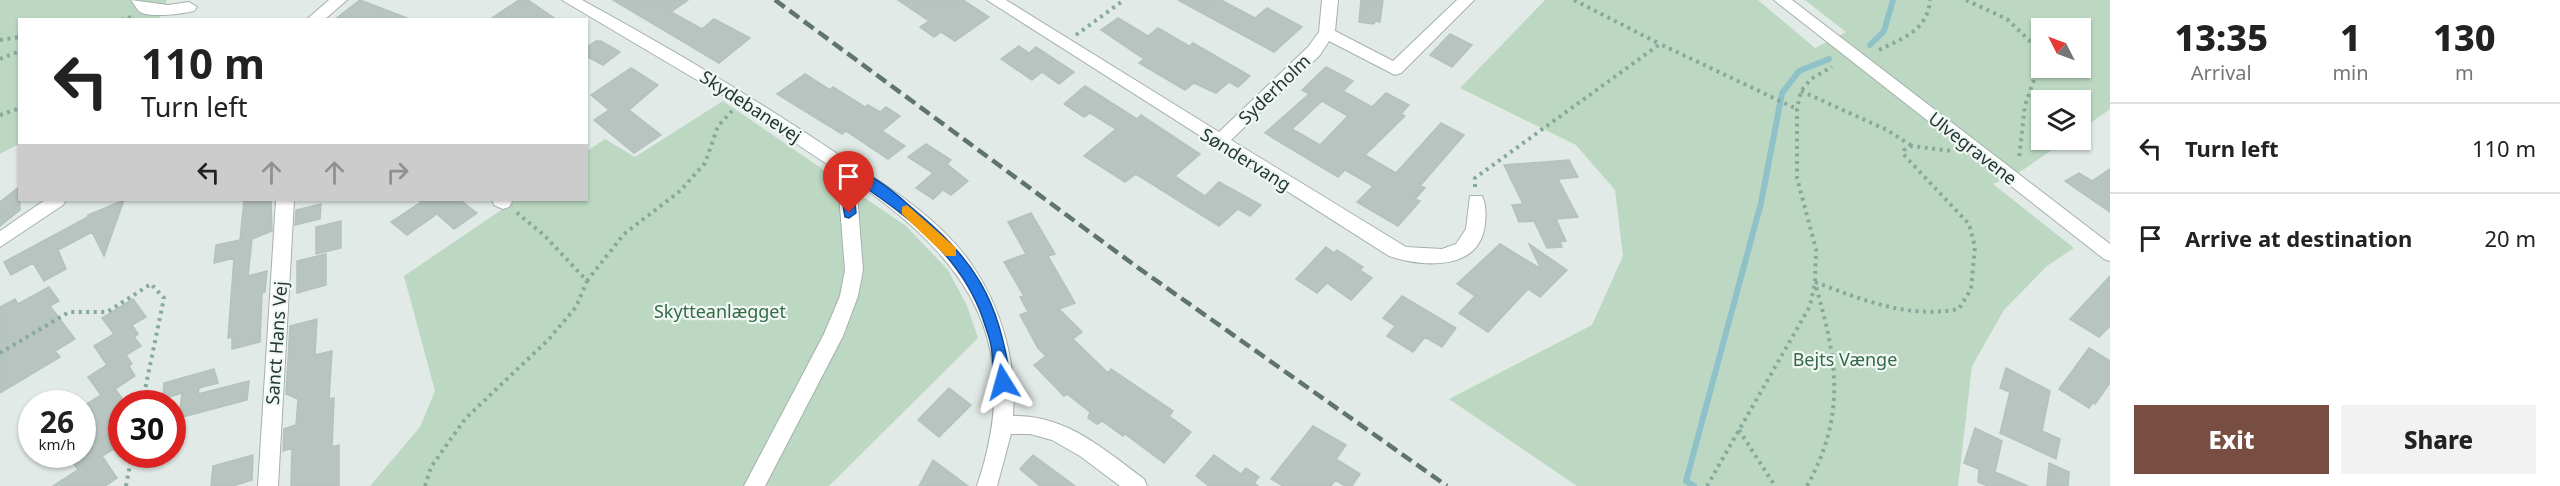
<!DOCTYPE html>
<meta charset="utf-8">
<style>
body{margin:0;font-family:"Noto Sans",sans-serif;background:#f2f2f2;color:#222;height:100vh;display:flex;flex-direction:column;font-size:22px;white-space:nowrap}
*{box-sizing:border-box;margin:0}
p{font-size:20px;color:#767676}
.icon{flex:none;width:33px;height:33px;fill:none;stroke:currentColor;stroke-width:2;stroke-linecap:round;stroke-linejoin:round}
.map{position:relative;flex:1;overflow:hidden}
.sheet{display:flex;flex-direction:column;background:#fff;width:450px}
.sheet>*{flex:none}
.hud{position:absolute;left:18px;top:18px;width:570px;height:183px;border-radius:0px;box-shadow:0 2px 4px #0004;background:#fff;color:#222;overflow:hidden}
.needle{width:39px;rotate:312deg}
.buttons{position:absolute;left:2031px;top:18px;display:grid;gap:12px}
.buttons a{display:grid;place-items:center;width:60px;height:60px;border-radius:0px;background:#fff;box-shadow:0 2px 4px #0004;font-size:30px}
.speed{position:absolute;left:18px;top:390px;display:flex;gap:12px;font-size:30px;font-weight:700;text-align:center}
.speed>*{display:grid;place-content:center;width:78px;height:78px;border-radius:50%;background:#fff;box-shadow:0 2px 4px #0004;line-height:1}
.speed small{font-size:15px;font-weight:400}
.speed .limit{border:9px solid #d22;background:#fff;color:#111}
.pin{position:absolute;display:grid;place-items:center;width:51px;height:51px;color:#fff;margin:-62px -26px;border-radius:50% 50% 50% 0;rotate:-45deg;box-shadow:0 0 6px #0007}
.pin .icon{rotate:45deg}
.me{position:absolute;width:66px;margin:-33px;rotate:352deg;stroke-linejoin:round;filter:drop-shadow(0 0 4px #0008)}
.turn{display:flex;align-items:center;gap:21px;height:126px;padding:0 24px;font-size:27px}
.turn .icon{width:78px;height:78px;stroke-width:2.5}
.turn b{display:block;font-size:42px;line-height:51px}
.lanes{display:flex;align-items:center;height:57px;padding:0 24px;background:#0003;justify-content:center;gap:30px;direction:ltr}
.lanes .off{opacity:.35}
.eta{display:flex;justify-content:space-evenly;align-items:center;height:102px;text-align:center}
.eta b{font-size:36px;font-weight:800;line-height:42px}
.button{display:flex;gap:12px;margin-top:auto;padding:12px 24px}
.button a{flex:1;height:69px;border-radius:0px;background:#784d42;color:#fff;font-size:24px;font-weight:800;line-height:69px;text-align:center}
.button a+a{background:#f2f2f2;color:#222}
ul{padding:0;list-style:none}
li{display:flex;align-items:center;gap:18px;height:90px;padding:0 24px;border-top:2px solid #e0e0e0}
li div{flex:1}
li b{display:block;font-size:22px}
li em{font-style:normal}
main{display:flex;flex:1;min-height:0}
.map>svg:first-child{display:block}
.green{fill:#bcd8c3;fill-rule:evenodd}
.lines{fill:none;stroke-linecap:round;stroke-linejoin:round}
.stream{stroke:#8fc1c9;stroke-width:6}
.building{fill:#b7c4bf;stroke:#b4c2bc;stroke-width:1.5;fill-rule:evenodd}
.minor-casing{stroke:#a5b1ac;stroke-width:2}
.path{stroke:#85aa9d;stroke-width:4;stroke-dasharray:3 4.5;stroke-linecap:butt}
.minor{fill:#fff;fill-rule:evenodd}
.rail{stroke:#5e746d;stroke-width:4.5;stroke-dasharray:12 6;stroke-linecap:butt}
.route{fill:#1a73e8;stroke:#114b97;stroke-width:1.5}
.slow{fill:#f59e0b}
.labels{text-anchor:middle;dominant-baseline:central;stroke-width:4.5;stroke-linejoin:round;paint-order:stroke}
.street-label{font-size:18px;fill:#243832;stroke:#f1f7f4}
.park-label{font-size:18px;fill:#336a47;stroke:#f1f7f4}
</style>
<main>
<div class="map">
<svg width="2110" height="486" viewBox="0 0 2110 486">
<rect width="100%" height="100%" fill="#e1eae6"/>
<path class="green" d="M0,0H167L159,19L20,20L19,144L0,154Z
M1545,0H1758L1815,48L1846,32L1805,0H2110V109L2081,130L2080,100H2042V140H2066L2023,170L1993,184L2074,248L2047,266L2004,310L1972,366L1958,486H1577L1449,399L1592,325L1623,256L1615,190L1576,145L1460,88ZM2042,28H2080V68H2042Z
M723,101L906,226L948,270L967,306L978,338L829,486H370L420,427L435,391L404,276L516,200H586L587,151L605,139L635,157Z"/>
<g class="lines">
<path class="stream" d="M1870,45L1884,31L1893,0
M1694,486L1686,481L1761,203L1782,93L1799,71L1829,59"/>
</g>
<path class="building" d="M360,0L407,18V20H334Z
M519,0H528L557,20H489Z
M613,0H688L671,12L702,29L714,19L750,38L719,63Z
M898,0H963L989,17L955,41L941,32L934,37L920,27L929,21Z
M1178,0H1221L1255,18L1267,8L1302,27L1274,52Z
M1361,0H1383L1380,22L1375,21L1374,24L1359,22Z
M1118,18L1148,36L1158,28L1189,46L1193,43L1250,76L1238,87L1229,82L1216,93L1194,83L1185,90L1139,63L1144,59L1101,30Z
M1450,34L1472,45L1452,67L1430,55Z
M596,41H601L620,52L603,65L586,56V48Z
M1019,46L1029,53L1036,47L1074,72L1059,84L1042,72L1032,80L1001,59Z
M1326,67L1353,81L1343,91L1372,107L1386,93L1409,105L1401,114L1405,116L1365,155L1396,173L1441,123L1464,135L1420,186L1425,188L1415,199L1420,201L1398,226L1357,202L1373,186L1345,170L1338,177L1265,133L1309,94L1302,90ZM1322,101L1348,116L1320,145L1292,129Z
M631,68L658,85L629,110L661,135L634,153L594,120L609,110L591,95Z
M805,74L830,90L833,87L865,107L868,105L880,112L886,107L900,116L882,131L905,146L888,159L846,131L842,134L777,94Z
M1085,86L1137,119L1141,115L1200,154L1175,176L1205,196L1219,182L1261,205L1250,216L1238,209L1219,226L1136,174L1125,182L1084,156L1116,129L1090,113L1084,117L1064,104Z
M926,144L951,160L947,164L968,181L951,195L943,190L933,199L916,188L933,173L908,157Z
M1569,160L1578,177L1558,179L1578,217L1556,219L1566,241L1560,242L1562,247L1547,248L1534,221L1519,222L1512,205L1523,204L1504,165Z
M2110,169V212L2065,181L2079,173L2092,181Z
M19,187L20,210L0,226V202Z
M124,200L104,256L92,232L58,250L66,269L44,281L33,263L11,275L4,262L88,217V215Z
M244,200H271L272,231L252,239L248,276L267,271L265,292L262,293L260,342L232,349V337L228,338L234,258L214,263L216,245L240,240Z
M419,200H460L477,213L454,229L437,214L407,235L391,222L421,202Z
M321,204L320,219L295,225L296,210Z
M1031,213L1055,254L1048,256L1075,303L1059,309L1082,332L1073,339L1108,373L1111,369L1173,411L1169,416L1191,432L1164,463L1125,434L1123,436L1102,421L1097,424L1088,418L1090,412L1067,394L1064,396L1034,365L1046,356L1038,348L1020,315L1028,312L1020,297L1024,296L1004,262L1026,254L1008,222Z
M341,221V248L316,254V227Z
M1500,244L1541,269L1529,244L1567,270L1540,297L1528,289L1488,332L1459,313L1475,296L1457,284Z
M1326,247L1334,253L1337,250L1363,267L1360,270L1372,278L1351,300L1327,283L1317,293L1296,279Z
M326,254V285L297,293V261Z
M2110,276V326L2099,337L2070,319Z
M49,287L59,301L50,306L75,339L55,351L60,357L0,393V307L15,299L18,304Z
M1402,296L1456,328L1442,347L1425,337L1413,352L1387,336L1395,326L1383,318Z
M133,299L146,317L132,325L138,334L134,337L141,346L126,355L132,364L129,366L135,376L115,389L122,398V413L108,422L122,444L102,456L117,478L105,486H53L78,470L67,454H82V407L101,395L88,377L107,365L94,346L114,334L102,318Z
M317,319L315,355L332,351L329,399L334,398L332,447L339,445V486H291L292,448L283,451L284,429L296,425L298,399L286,394L290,326Z
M2089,348L2110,361V383L2095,404L2093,402L2089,408L2059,389Z
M2006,368L2050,391L2042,431L2060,439L2056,459L2000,433L2010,392L2000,388Z
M214,369L218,383L199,388L198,394L249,381L247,400L179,418L182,393L163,399L164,383Z
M949,388L971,405L939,437L918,420Z
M1313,426L1346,445L1336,459L1360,474L1352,486H1345L1335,480L1331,486H1283L1271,479Z
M1975,428L2002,441L1995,472L2028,486H1988L1978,482L1979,469L1964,463Z
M253,455L252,480L233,486H211L213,466Z
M1033,455L1075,486H1040L1020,469Z
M1214,455L1241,474L1246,468L1259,477L1254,483L1258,486H1209L1196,476Z
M933,460L968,486H919Z
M2049,463L2069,472L2068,486H2047Z"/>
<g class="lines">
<defs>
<path id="minor" d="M131,0L168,5L189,2L197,7L194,11C182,14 151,18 140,12C137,10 134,4 131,0Z
M329,0H347L324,20H306Z
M562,0H582C670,48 756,99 839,155C887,186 939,217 972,265C1002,309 1017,363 1013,416C1065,414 1105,450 1144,479L1147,486H1120L1080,456L1052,440L1030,434H1011L997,486H977C1024,347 973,265 861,186L857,194L863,270L858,296L843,336L765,486H744L824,334L840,296L845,270L839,194L848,178L729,99Z
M987,0H1006L1219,132L1308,47L1319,32L1322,0H1338L1335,31L1393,61L1457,0H1474L1401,73L1395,75L1329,41L1320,55L1231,140L1406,247L1442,249L1456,244L1466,229L1470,196H1482C1486,204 1486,215 1485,224C1480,272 1422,267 1389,256Z
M1774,0H1792L2110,244V261L2104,259Z
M45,200H66L63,205L0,247V231Z
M276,200H294L278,486H258Z
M492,200H510L512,202L509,207L503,209L494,205Z"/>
</defs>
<use href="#minor" class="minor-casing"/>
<path class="path" d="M1574,0L1660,44
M1966,0L2007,19L2036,47L2040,63L2025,105L2019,158
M121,20L132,17
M1076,35L1124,0
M0,40L20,37
M1879,50C1903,38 1928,30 1930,0
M0,59L20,51
M1801,91L1887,130L1912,146
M0,115L20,108
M1475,187V178L1660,44L1797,109
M587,281L624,234L680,191L705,163L718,126L732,111
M1815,282C1863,300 1908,319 1959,309L1971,289L1975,247L1969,224L1903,154L1904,150L1912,146L1951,151
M0,353L69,312H107L151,284L164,298L142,404
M1739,430L1775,486
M126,486L132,454
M425,486L431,467L465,419L549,339L576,307L587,281L544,235L516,212
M1707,486L1810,306L1815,282L1816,249L1797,178V109L1801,91L1811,79L1832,67
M1807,486C1847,414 1837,359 1815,283"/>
<use href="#minor" class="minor"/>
<path class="rail" d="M775,0L1137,267L1447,486"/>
</g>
<path class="route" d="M858,171C877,177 896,194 911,207C976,261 998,297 1011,382L1009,386H998C991,373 994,355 990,341C988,333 985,326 983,319C962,258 911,218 860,184L854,194L856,213L849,218L845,217L841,194L853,172Z"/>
<path class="slow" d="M907,205L956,248V256H946L902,214V207Z"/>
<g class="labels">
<g class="street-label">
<text transform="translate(1274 89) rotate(-44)">Syderholm</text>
<text transform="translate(751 106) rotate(33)">Skydebanevej</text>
<text transform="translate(1973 148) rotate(38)">Ulvegravene</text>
<text transform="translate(1246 159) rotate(32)">Søndervang</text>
<text transform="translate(276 343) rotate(-86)">Sanct Hans Vej</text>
</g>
<g class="park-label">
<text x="720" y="311">Skytteanlægget</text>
<text x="1845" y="359">Bejts Vænge</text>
</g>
</g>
</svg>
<div class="buttons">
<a><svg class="needle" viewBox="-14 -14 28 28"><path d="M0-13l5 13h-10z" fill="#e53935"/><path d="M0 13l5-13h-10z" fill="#767676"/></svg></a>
<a><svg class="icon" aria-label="layers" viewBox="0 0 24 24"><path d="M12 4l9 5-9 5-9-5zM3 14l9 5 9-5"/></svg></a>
</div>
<div class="speed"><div>26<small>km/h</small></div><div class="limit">30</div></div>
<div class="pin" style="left:849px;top:213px;background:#d93025"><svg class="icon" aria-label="arrive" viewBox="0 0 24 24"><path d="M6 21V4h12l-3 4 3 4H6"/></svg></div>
<svg class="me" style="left:1003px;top:382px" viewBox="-20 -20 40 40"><path d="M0-17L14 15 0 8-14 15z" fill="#1a73e8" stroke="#fff" stroke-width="4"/></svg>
<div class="hud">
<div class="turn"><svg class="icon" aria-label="left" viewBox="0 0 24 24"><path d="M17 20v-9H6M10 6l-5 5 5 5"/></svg><div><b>110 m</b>Turn left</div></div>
<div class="lanes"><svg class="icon" aria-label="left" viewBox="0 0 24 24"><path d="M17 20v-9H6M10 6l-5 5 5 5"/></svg><svg class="icon off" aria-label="ahead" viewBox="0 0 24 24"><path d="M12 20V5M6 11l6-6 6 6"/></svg><svg class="icon off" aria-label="ahead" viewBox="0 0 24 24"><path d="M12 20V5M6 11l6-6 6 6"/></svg><svg class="icon off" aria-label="right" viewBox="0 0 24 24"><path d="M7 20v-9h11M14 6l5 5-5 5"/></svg></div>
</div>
</div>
<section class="sheet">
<div class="eta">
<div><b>13:35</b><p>Arrival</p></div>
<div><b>1</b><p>min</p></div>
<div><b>130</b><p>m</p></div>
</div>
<ul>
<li><svg class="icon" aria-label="left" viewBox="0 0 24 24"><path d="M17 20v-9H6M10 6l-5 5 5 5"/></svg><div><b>Turn left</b></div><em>110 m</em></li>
<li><svg class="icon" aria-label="arrive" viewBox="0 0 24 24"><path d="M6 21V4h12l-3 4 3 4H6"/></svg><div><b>Arrive at destination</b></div><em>20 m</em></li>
</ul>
<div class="button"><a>Exit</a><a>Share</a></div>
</section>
</main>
